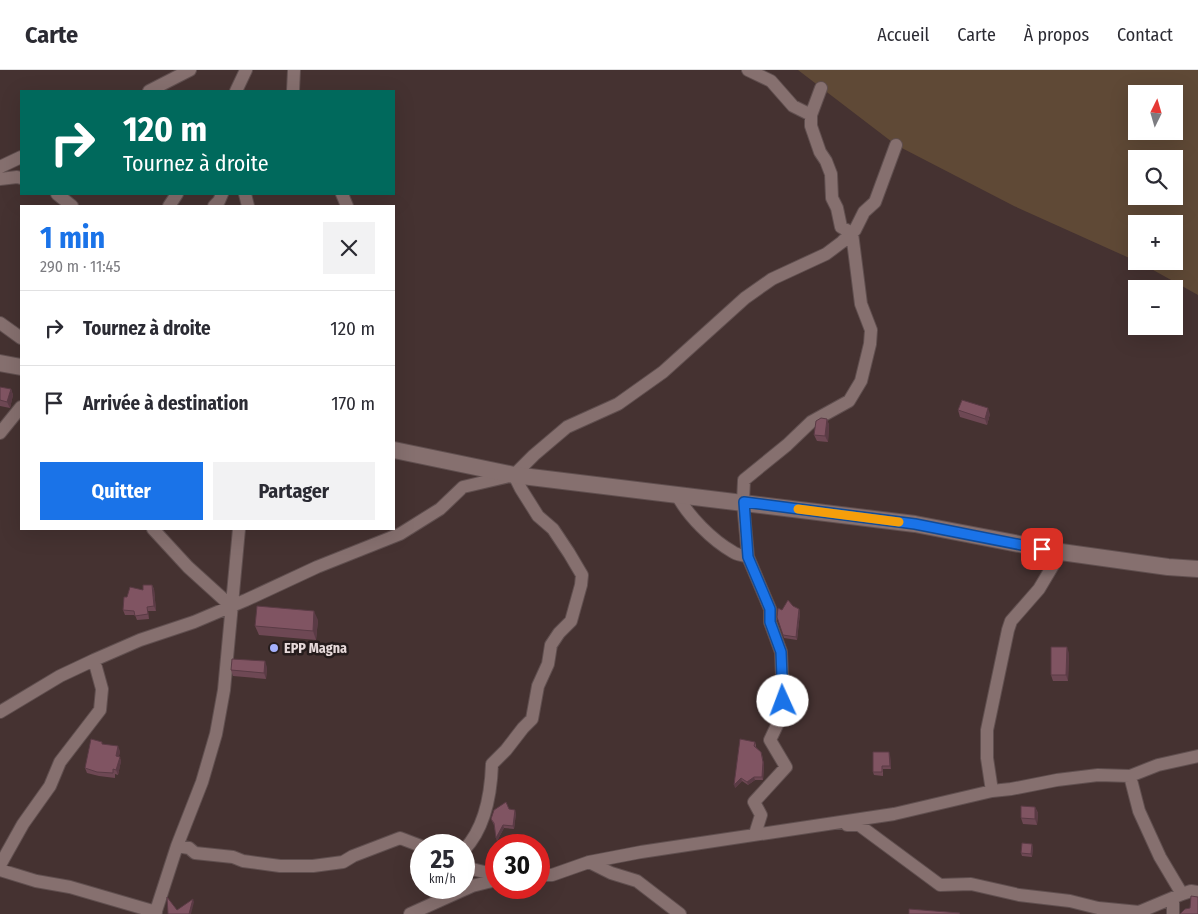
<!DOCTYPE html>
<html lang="fr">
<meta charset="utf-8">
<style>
body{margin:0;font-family:"Fira Sans Condensed",sans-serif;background:#f2f2f3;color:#2b2b33;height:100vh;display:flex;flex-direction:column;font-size:19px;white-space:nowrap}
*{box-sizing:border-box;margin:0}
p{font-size:16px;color:#7c7c81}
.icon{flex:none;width:28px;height:28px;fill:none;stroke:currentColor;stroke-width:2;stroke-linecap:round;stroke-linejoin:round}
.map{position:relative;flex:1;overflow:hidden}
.panel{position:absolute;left:20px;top:135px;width:375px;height:325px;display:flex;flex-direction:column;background:#fff;border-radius:0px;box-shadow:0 5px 20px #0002}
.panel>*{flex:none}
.guide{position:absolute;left:20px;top:20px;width:375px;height:105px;border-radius:0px;box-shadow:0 5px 20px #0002;background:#00695c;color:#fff;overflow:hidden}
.needle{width:32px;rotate:5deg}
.fabs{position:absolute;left:1128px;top:15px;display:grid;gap:10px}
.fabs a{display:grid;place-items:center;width:55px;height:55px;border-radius:0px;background:#fff;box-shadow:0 5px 20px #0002;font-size:25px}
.speed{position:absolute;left:410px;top:764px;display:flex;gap:10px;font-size:25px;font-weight:700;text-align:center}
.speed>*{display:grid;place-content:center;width:65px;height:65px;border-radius:50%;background:#fff;box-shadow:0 5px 20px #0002;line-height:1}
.speed small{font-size:12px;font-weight:400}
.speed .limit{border:8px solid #d22;background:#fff;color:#111}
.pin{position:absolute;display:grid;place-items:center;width:42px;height:42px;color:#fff;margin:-21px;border-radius:10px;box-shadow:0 2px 8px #0006}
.me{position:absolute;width:55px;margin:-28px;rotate:358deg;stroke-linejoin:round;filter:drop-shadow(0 0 4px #0008)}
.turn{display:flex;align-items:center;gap:18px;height:105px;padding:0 20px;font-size:22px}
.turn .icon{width:65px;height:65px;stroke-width:2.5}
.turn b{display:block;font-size:35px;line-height:42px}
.round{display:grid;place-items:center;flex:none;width:52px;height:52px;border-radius:0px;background:#f2f2f3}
.summary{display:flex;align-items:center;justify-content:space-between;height:85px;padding:0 20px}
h1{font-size:30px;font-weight:700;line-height:38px;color:#1a73e8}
.cta{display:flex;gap:10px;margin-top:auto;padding:10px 20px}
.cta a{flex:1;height:58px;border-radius:0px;background:#1a73e8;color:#fff;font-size:20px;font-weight:700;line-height:58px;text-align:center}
.cta a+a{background:#f2f2f3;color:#2b2b33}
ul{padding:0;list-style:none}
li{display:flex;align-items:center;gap:15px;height:75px;padding:0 20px;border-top:1px solid #e1e1e2}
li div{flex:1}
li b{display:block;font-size:19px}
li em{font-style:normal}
header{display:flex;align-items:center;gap:30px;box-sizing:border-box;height:70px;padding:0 25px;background:#fff;border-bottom:1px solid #e1e1e2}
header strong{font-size:24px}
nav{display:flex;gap:28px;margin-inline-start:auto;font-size:18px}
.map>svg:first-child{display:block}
.green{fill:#5f4936;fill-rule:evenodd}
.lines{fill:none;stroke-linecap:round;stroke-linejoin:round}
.minor-casing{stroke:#604f4f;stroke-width:14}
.tertiary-casing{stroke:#604f4f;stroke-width:18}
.minor{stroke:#86706f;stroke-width:12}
.tertiary{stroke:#86706f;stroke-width:16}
.wall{fill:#6e4854}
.shaded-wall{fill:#5a3b45}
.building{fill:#805462;stroke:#5a3b45}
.route-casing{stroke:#114b97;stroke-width:12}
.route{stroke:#1a73e8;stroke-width:9}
.slow{stroke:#f59e0b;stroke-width:9}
.poi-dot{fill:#a5b1fc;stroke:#251c1c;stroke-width:2}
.labels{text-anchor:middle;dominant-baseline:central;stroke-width:5;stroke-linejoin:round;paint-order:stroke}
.poi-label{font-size:14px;font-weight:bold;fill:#e7dada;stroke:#251c1c;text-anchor:start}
</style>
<header>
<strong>Carte</strong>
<nav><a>Accueil</a><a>Carte</a><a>À propos</a><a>Contact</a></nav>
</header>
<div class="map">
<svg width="1198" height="844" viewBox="0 0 1198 844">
<rect width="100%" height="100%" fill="#453231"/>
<path class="green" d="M798,0H1198V225L1137,191H1174V154H1136V191L1014,136L896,75ZM1136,24H1174V61H1136ZM1136,89H1174V126H1136Z"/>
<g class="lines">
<defs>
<path id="minor" d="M748,0L771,11L793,36L811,45
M149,21L190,0
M236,21L246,0
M293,21L294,0
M0,97L21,87
M0,109L17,107L21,108
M57,124L72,136
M245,124L248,136
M342,124L347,136
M169,136L177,124
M214,136L219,131L222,124
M0,253L21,268
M0,363L21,337
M677,425C688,446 712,470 733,482C737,485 743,485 748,487
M153,459L188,497L231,536
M0,642L60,606L94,590L140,570L194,552L246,530L317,497L400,464L440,439L463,417L514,405L534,385L567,357L618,334L663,302L745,228L772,209L826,184L842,172L855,160L864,142L875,132L896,75
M1130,706L1139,741L1160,787L1182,824
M992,721L987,688V660L1008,560L1011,551L1039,519L1061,482
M847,755H859L940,815L971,814L1019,825L1070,831L1098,838L1139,842L1182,824L1191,821L1198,822
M755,764L761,745L754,732L786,697L770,670L779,651L783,631L781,582L770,552V539L748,487L743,432L744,410L787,375L811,352L849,331L861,311L870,274L871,260L861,234L852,163L841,157L837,138L832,128L831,104L826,91L820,82L811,56V45L821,18
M177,776L189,778L195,783L233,787L243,791L280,796H313L343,792L353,786L400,768L421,776
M464,780C485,758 491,723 492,694L506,680L523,658L532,649L538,616L548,594L551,575L559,563L571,551L581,515L582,505L569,483L553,459L538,446L521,419L514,405
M589,792L611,803L637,811L680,844
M0,795L23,754L50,716L60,692L100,640L102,619L94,590
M464,797L496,805
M0,800L36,811L70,817L156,842
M539,805H552L589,792L641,782L894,744L992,721L1011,719L1057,710L1098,705L1130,706L1158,695L1198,686
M155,844L177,776L202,712L216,664L224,620L239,459
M410,844L472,816L496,810
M1173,844V828"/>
<path id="tertiary" d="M0,293L21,297
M394,380L514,405L915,454L1061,482L1168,497L1198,499"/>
</defs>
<use href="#minor" class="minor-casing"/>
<use href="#tertiary" class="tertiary-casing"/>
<use href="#minor" class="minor"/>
<use href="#tertiary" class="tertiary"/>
</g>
<path class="wall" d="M0,317L11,319L13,325L10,338L0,336Z
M958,340L990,344L987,355L960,347Z
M827,349L829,355L828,372L817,371L814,365Z
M152,515L154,519L156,541H148L149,549L137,550L135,545H125L123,540L127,527L143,520Z
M793,536L799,539L800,543L797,570L784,568L777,547L782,540Z
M318,550L316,570L259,565L255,556Z
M1069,583L1068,611H1053L1051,605Z
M267,597L266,609L233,606L231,600Z
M755,672L756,675V677L762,685L764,695L763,710H755L748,715L742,711L735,718Z
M103,674L120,681L119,686L121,691L118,705L115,704V708L99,706L87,703L85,698Z
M890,685L891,699H883V706L874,705L873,702Z
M1035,737L1038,743L1037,755L1023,754L1021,748Z
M509,739L516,743L514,759L504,758L497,771L494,755L491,749Z
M1033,777L1032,787L1022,786L1021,783Z"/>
<path class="shaded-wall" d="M11,319L13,325L10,338L7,332Z
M988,338L990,344L987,355L985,349Z
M827,349L829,355L828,372L825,366Z
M152,515L154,519L156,541L154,536Z
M799,539L800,543L797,570L796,567Z
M314,541L318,550L316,570L313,561Z
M1067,577L1069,583L1068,611L1066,605Z
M265,591L267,597L266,609L264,603Z
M118,676L120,681L118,690L116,686Z
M761,682L764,695L763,710L762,707Z
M889,682L890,685L891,699L890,696Z
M120,687L121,691L118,705L116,700Z
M754,707L755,710L748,715L747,712Z
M741,708L742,711L735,718L734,715Z
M1035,737L1038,743L1037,755L1035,749Z
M515,740L516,743L514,759L513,756Z
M503,755L504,758L497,771L496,768Z
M1032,774L1033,777L1032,787L1031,784Z
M193,829L194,832L191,844H189Z"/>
<path class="building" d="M0,317L11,319L7,332L0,330Z
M962,330L988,338L985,349L958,340Z
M821,348L827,349L825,366L814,365L816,351Z
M143,515H152L154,536L147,537L148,544L135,546L134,541L123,540L124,527H127L130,517L143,520Z
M788,530L793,536L799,539L796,567L783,565L777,547L778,538L782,540Z
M257,536L314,541L313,561L255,556Z
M1051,577H1067L1066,605H1051Z
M232,589L265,591L264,603L231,600Z
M91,669L102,672V674L118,676L116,686L120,687L116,700L113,699V703L97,702L85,698Z
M740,669L755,672L754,676L761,682L763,692L762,707H754L747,712L741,708L734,715Z
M873,682H889L890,696H882V702H873Z
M506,732L509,739L515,740L513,756L503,755L496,768L494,753L491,749L494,740Z
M1021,736L1035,737V749L1021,748Z
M1022,773L1032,774L1031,784L1021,783Z
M1191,826L1198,827V844H1180L1185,839L1190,838Z
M167,827L177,840L193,829L189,844H168Z
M909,839L960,843L959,844H909Z"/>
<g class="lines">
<defs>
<path id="route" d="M783,631L781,582L770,552V539L748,487L744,432L915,454L1042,479"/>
</defs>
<use href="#route" class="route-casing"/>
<use href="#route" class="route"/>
<path class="slow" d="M798,439L899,452"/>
</g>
<circle class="poi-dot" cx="274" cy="578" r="5"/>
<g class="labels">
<g class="poi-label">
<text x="284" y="578">EPP Magna</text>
</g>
</g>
</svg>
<div class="fabs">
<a><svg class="needle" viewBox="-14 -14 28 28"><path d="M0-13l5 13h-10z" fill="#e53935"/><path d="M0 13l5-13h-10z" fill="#7c7c81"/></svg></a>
<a><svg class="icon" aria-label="search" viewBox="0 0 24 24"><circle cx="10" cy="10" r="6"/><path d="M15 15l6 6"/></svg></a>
<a>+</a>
<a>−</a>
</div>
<div class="speed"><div>25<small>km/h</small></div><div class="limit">30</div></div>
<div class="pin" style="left:1042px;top:479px;background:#d93025"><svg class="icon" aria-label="arrive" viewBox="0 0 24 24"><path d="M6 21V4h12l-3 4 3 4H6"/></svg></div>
<svg class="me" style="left:783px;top:631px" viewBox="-20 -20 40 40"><circle r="19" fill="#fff"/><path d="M0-13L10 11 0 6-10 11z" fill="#1a73e8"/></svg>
<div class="guide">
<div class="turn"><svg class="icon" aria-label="right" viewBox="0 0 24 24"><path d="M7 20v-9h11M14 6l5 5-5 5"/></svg><div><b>120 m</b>Tournez à droite</div></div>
</div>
<section class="panel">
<div class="summary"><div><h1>1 min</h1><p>290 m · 11:45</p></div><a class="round"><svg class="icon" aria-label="close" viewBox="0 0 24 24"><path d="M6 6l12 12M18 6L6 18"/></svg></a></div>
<ul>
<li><svg class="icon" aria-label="right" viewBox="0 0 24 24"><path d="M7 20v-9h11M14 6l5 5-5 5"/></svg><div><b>Tournez à droite</b></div><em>120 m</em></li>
<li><svg class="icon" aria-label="arrive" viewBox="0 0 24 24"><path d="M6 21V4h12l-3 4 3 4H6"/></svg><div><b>Arrivée à destination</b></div><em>170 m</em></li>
</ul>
<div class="cta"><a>Quitter</a><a>Partager</a></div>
</section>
</div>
